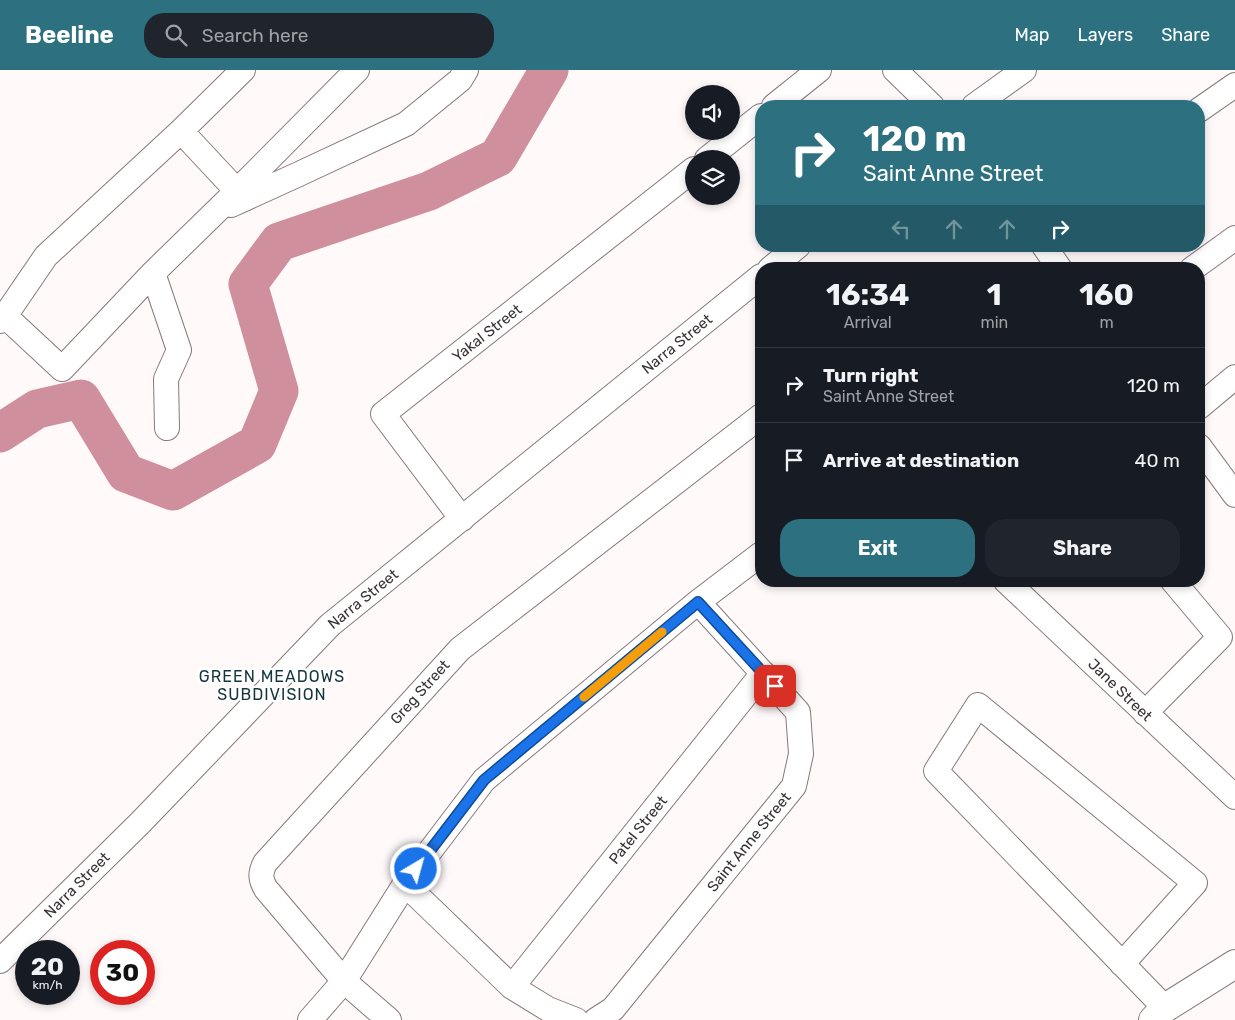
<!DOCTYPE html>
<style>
body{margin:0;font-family:Rubik,sans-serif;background:#20242c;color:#f1f3f6;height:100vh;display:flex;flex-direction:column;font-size:19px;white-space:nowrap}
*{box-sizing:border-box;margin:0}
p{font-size:16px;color:#9ea1a6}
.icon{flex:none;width:28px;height:28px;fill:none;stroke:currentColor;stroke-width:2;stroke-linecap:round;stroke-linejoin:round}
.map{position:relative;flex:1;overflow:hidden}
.side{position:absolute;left:755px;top:192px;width:450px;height:325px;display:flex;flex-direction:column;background:#171b24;border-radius:20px;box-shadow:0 2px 8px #0003}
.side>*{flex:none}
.banner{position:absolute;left:755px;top:30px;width:450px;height:152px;border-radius:20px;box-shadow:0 2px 8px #0003;background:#2d7181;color:#fff;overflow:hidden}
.fabs{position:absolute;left:685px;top:15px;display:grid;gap:10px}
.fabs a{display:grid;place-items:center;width:55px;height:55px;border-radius:50%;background:#171b24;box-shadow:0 2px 8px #0003;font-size:25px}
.speed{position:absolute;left:15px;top:870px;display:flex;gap:10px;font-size:25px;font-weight:700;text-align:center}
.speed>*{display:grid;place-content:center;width:65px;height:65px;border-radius:50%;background:#171b24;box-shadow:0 2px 8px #0003;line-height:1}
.speed small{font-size:12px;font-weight:400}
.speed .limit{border:8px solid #d22;background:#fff;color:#111}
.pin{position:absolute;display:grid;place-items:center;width:42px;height:42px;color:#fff;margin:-21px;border-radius:10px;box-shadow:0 2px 8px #0006}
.me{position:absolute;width:55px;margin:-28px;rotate:37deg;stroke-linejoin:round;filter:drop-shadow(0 0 4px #0008)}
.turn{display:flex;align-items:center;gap:18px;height:105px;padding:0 25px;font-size:22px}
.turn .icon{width:65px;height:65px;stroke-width:2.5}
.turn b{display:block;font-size:35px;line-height:42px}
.lanes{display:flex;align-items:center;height:48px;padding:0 25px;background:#0003;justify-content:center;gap:25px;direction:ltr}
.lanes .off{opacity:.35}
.eta{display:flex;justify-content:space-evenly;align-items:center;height:85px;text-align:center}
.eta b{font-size:30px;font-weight:700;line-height:35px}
.cta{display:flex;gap:10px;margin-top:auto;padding:10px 25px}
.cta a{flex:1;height:58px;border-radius:20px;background:#2d7181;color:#fff;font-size:20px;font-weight:700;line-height:58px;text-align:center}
.cta a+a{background:#20242c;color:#f1f3f6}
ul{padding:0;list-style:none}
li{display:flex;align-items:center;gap:15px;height:75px;padding:0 25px;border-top:1px solid #363941}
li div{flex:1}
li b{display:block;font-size:19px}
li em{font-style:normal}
header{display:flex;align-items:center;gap:30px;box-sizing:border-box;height:70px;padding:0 25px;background:#2d7181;color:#fff}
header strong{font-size:24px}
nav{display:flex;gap:28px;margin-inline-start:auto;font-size:18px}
.search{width:350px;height:45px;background:#20242c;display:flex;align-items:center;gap:12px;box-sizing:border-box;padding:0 18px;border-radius:20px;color:#9ea1a6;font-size:19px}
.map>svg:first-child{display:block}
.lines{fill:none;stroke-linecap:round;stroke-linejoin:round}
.river{stroke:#d08f9d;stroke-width:39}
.minor-casing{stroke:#86797b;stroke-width:26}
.tertiary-casing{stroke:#86797b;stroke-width:30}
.minor{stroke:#fff;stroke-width:24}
.tertiary{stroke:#fff;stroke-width:28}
.route-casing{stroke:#114b97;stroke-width:12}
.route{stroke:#1a73e8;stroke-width:9}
.slow{stroke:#f59e0b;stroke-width:9}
.labels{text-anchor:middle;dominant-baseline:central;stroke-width:4.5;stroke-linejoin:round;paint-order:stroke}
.street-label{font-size:15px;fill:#393334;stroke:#fff}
.neighbourhood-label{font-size:16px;letter-spacing:1px;fill:#15353d;stroke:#fff}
</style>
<header>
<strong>Beeline</strong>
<div class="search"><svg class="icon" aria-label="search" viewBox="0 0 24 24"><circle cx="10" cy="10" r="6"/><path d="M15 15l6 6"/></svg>Search here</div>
<nav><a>Map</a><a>Layers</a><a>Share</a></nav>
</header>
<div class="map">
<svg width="1235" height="950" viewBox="0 0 1235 950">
<rect width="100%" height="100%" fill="#fff9fa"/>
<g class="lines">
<path class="river" d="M0,363L37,339L81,329L126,403L173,421L257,374L279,321L248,214L279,172L429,121L498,87L549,0"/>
<defs>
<path id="minor" d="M895,0L932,36
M774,36L819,0
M974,36L1024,0
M1199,40L1235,15
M181,61L237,121
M707,89L761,46
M231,135L299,104L406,54L460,10L466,0
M1044,176L1060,199
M770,199L798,176
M1192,199L1235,168
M153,203L179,280L166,309L167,358
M5,246L62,299L153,203L237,121L357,0
M0,251L5,246L46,186L181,61L243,0
M1199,337L1235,307
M1199,376L1235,425
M462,449L383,344L694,99
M1006,511L1235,727
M1145,643L1220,567L1173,511
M405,814L512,917L548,939L576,950
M0,891L141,752L330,555L761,206
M1122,894L1195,813L978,635L936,701L1165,938
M512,917L763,603
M310,950L344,911L405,814L484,710L698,532L761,484
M389,950L344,911L266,819C260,809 260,803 265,793L460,579L761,346
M596,950L613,939L794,716L801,684L798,642L698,532"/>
<path id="tertiary" d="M1153,950L1165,938L1235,894"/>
</defs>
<use href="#minor" class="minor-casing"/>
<use href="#tertiary" class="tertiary-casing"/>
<use href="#minor" class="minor"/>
<use href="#tertiary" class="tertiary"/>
</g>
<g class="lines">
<defs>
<path id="route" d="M416,799L484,710L698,532L775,616"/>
</defs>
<use href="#route" class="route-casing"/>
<use href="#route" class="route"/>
<path class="slow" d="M584,627L662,562"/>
</g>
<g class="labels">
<g class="street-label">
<text transform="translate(487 263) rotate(-38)">Yakal Street</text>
<text transform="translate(677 274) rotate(-39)">Narra Street</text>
<text transform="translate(363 529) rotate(-39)">Narra Street</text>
<text transform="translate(1120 620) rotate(44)">Jane Street</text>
<text transform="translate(420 622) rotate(-48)">Greg Street</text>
<text transform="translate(638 760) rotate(-51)">Patel Street</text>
<text transform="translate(749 772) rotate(-51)">Saint Anne Street</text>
<text transform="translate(77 815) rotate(-45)">Narra Street</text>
</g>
<g class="neighbourhood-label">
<text x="272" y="606">GREEN MEADOWS<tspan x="272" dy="18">SUBDIVISION</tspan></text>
</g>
</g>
</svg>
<div class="fabs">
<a><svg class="icon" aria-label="sound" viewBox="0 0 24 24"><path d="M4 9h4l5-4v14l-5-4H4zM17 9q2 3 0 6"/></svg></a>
<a><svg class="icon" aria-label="layers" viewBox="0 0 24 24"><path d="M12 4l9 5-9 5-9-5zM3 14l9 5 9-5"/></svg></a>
</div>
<div class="speed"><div>20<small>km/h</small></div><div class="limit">30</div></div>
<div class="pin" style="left:775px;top:616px;background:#d93025"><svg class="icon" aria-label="arrive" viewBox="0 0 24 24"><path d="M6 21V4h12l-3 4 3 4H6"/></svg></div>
<svg class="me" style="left:416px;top:799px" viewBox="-20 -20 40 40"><circle r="17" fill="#1a73e8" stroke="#fff" stroke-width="3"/><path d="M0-11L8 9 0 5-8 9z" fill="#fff"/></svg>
<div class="banner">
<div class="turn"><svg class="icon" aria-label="right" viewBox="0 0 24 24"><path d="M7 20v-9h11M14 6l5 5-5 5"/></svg><div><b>120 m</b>Saint Anne Street</div></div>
<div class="lanes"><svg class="icon off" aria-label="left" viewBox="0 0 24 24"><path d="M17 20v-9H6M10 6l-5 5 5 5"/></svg><svg class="icon off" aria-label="ahead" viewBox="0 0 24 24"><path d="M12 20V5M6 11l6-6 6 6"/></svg><svg class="icon off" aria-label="ahead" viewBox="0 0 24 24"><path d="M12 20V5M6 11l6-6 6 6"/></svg><svg class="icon" aria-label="right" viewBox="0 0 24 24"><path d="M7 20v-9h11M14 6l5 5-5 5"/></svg></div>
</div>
<section class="side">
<div class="eta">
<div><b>16:34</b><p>Arrival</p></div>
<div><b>1</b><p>min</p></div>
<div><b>160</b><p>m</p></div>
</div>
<ul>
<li><svg class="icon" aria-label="right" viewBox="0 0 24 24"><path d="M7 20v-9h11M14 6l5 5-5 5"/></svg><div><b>Turn right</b><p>Saint Anne Street</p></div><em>120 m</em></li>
<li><svg class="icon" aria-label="arrive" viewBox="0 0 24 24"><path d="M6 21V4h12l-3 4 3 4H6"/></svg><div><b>Arrive at destination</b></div><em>40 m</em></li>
</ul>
<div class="cta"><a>Exit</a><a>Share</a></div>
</section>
</div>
